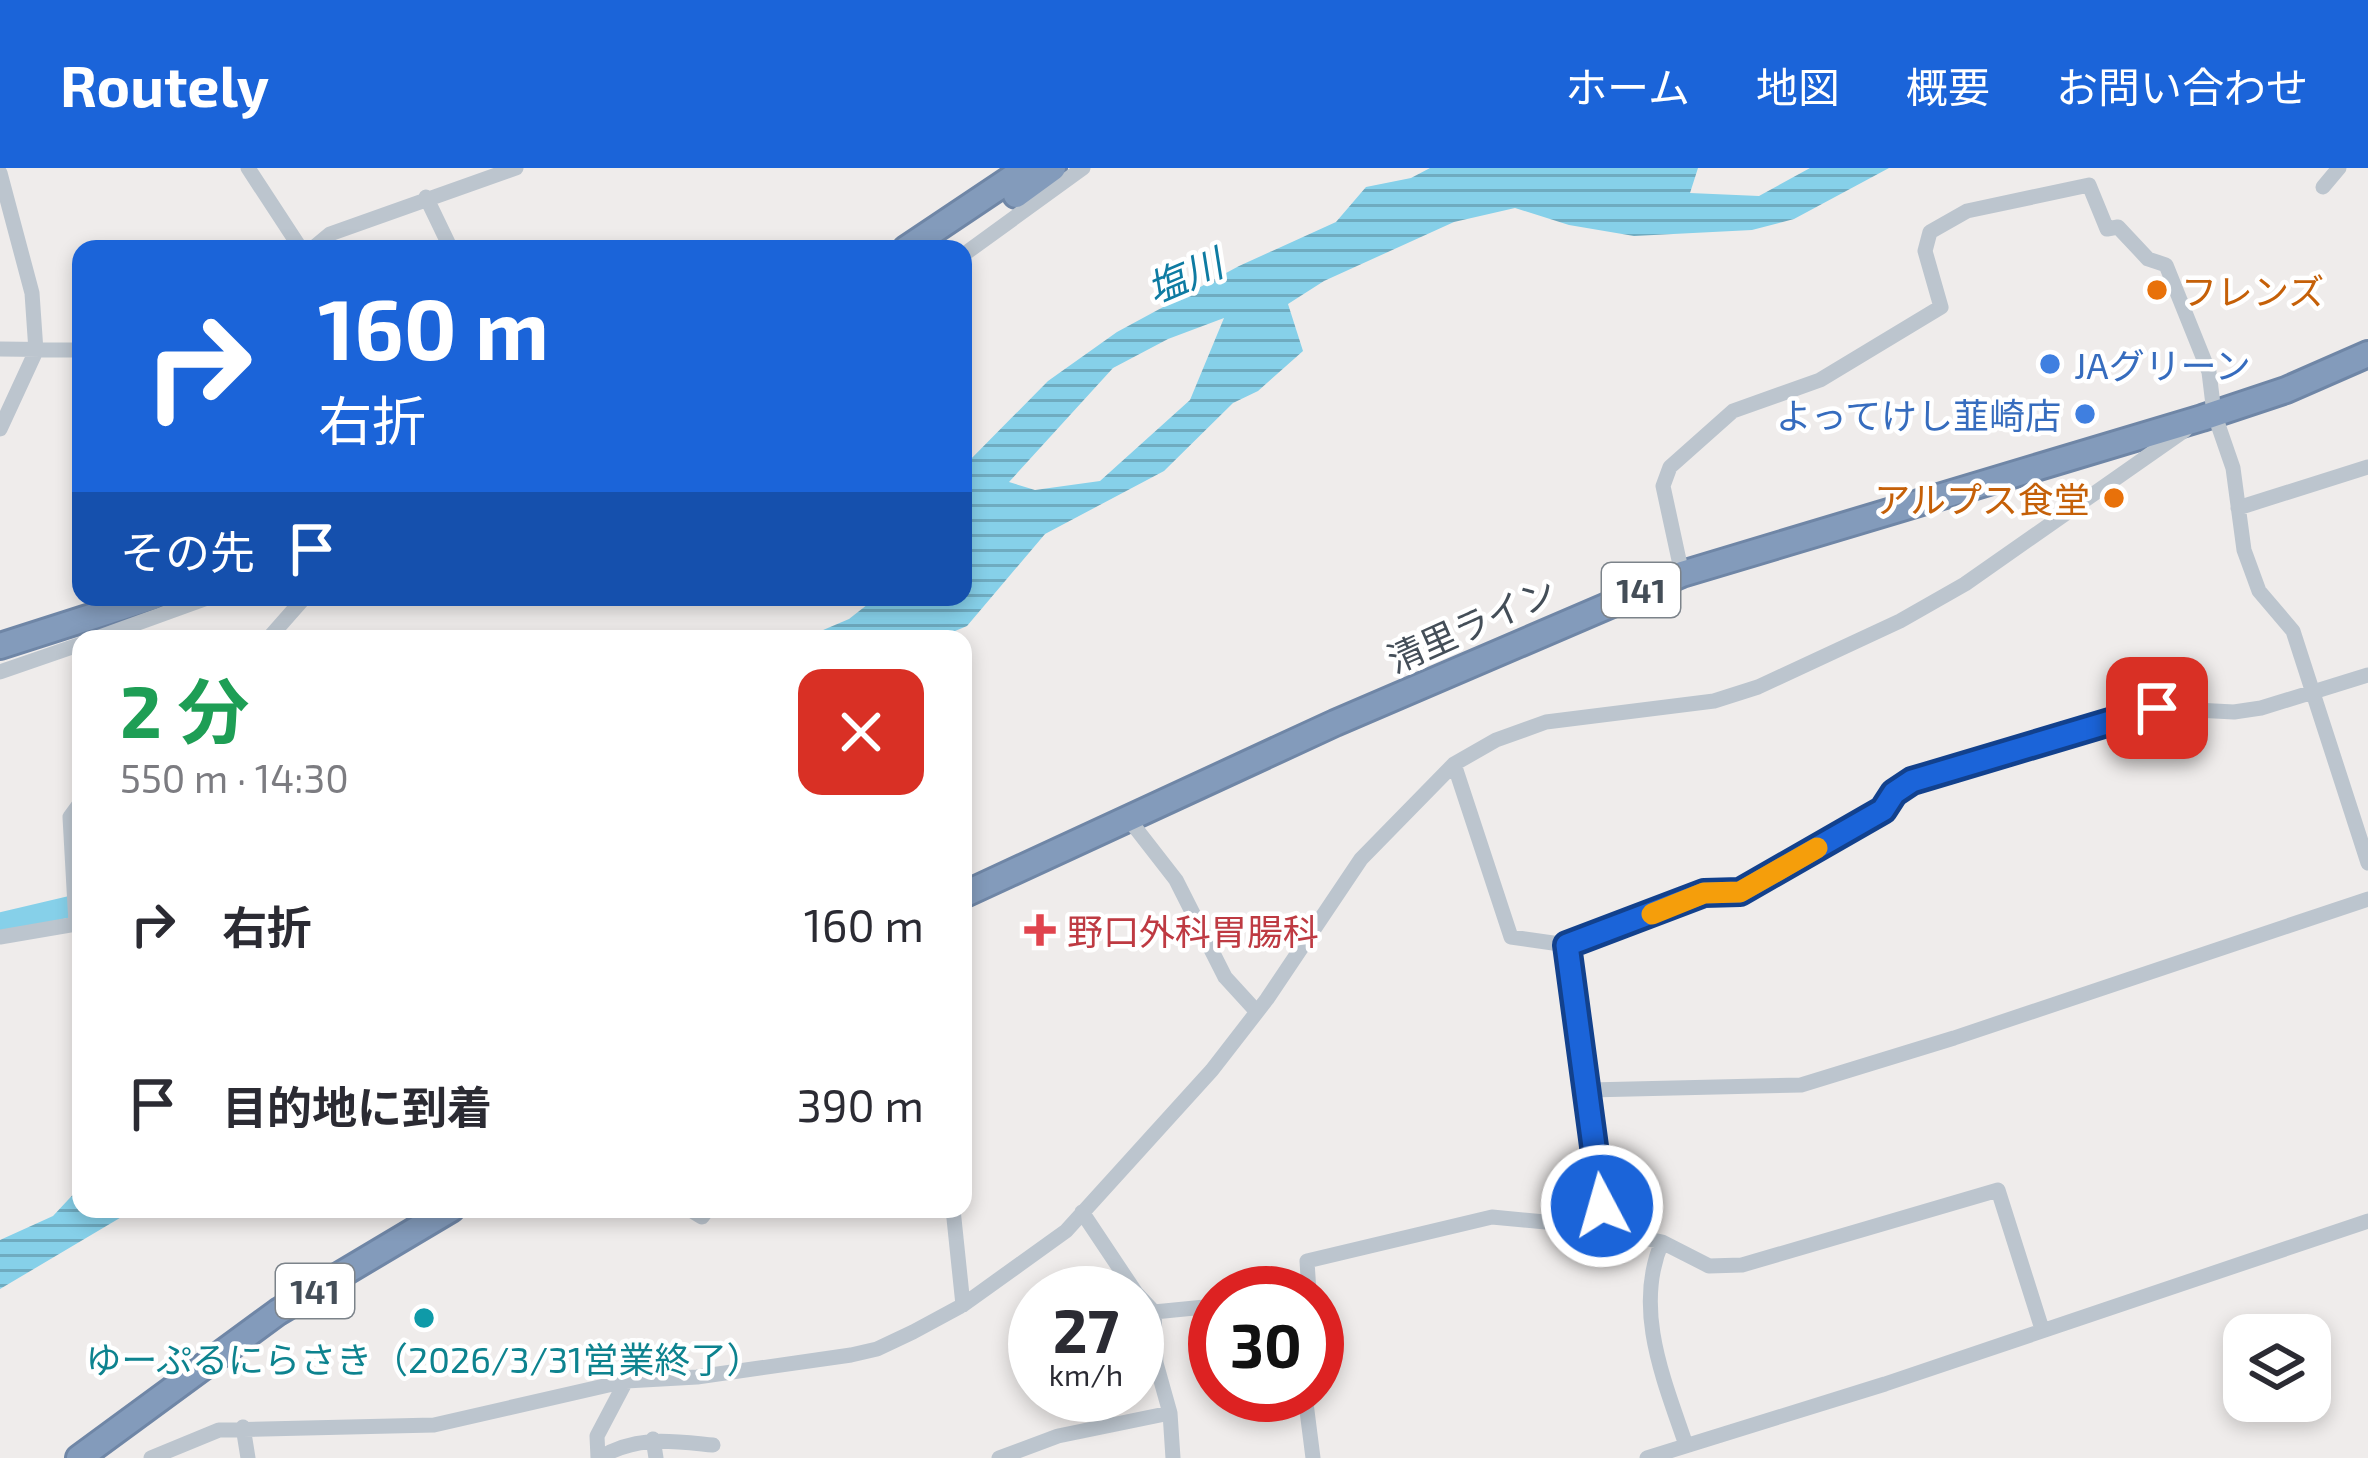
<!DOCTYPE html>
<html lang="ja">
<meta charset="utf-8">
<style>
body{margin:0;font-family:"Exo 2","Noto Sans JP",sans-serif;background:#f7f7f7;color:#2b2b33;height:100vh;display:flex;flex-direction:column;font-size:45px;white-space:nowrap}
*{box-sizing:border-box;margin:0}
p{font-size:39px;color:#7c7c81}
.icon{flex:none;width:66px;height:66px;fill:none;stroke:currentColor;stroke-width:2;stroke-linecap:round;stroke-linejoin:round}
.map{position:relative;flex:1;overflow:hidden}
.drawer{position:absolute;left:72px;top:462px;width:900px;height:588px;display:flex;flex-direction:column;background:#fff;border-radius:24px;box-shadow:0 6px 18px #0003}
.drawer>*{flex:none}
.hud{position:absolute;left:72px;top:72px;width:900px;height:366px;border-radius:24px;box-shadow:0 6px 18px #0003;background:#1b64d9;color:#fff;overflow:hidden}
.controls{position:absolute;left:2223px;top:1146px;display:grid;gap:24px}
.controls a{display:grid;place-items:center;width:108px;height:108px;border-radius:24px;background:#fff;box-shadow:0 6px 18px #0003;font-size:60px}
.speed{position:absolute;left:1008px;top:1098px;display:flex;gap:24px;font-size:60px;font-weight:700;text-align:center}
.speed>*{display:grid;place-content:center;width:156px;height:156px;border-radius:50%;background:#fff;box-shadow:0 6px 18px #0003;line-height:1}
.speed small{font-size:30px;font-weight:400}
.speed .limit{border:18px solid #d22;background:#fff;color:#111}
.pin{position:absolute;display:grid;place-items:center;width:102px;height:102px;color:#fff;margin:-51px;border-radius:24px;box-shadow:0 6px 18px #0006}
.me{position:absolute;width:132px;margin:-66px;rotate:354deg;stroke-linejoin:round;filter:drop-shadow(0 0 9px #0008)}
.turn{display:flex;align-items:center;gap:42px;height:252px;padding:0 48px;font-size:54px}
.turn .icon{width:156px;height:156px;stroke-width:2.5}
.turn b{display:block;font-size:84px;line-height:102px}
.then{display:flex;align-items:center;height:114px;padding:0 48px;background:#0003;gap:24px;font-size:45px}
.round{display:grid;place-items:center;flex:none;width:126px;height:126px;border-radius:24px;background:#f7f7f7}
.summary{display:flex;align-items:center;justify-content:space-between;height:204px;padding:0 48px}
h1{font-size:72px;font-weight:700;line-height:90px;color:#1e9e55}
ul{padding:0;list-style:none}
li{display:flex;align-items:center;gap:36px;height:180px;padding:0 48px}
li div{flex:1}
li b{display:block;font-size:45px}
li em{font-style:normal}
header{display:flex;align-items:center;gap:72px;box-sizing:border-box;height:168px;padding:0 60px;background:#1b64d9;color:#fff}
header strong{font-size:57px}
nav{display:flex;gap:66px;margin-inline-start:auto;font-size:42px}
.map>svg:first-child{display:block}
.water{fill:url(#water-rules);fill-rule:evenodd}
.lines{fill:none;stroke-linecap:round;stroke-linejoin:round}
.river{stroke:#86d0e9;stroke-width:21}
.highway-casing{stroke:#6f86a6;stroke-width:30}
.minor{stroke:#bcc5ce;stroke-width:15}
.highway{stroke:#839bbb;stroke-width:24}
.route-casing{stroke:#12418d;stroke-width:30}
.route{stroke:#1b64d9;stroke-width:21}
.slow{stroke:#f59e0b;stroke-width:21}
.food-dot{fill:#e8710a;stroke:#fff;stroke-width:4.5}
.shop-dot{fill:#3f7fe0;stroke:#fff;stroke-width:4.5}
.health-dot{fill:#e0444e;stroke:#fff;stroke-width:4.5}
.culture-dot{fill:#0f9aa8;stroke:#fff;stroke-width:4.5}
.labels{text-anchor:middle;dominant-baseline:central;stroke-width:9;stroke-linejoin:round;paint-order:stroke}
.shield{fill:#fff;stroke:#7c838a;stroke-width:3}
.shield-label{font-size:33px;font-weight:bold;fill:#444e58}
.food-label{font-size:36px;fill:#c56008;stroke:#fff;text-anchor:start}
.shop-label{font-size:36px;fill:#366cbe;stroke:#fff;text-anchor:start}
.street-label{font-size:36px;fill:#444e58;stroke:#fff}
.health-label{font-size:36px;fill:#be3a42;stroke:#fff;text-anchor:start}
.culture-label{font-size:36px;fill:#0d838f;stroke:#fff}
.water-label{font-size:39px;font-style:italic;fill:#0e7ba2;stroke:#fff}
</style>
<header>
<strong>Routely</strong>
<nav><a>ホーム</a><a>地図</a><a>概要</a><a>お問い合わせ</a></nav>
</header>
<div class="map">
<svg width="2368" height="1290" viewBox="0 0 2368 1290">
<defs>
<pattern id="water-rules" width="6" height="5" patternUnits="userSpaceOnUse" patternTransform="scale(3)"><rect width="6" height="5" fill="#86d0e9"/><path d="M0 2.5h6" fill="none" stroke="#6fabc0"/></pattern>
</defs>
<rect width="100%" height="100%" fill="#efeceb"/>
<path class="water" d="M1430,0H1698L1690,25L1759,28L1810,0H1889L1794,51L1752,62L1634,68L1569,57L1515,40L1454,54L1324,113L1288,136L1303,183L1258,223L1233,235L1164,303L1045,366L967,458L936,471H802L849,451L877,429H963V299L1048,213L1117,164L1239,98L1336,54L1366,19L1411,10ZM1224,150L1190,232L1100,313L1035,322L1009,314L1113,200L1168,171Z
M81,1018V1041H135L0,1121V1072L53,1048Z"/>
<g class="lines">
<path class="river" d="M0,755L81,736"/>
<defs>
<path id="highway" d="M1016,27L1053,0
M906,81L1027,0
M0,478L153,429
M963,727L1335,555L1682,406L2202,250L2286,222L2368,186
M79,1290L278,1144L451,1041"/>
</defs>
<use href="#highway" class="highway-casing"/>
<path class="minor" d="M248,0L301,81
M0,5L32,125L36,183L0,261
M2323,19L2339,0
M426,29L451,81
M312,81L330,66L516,0
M963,87L1083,0
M0,181L81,182
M2238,340L2368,299
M1682,406L1663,318L1670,299L1733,243L1820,212L1941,139L1925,83L1930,64L1967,43L2089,17L2107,61L2118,59L2148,91L2166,97L2209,204L2214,245L2233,300L2244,382L2259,423L2293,463L2368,695
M94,471L210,429
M268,471L305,429
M0,504L81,476
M1454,596L1511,769L1567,777L1704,725L1740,724L1883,642L1894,625L1912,613L2157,540L2234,544L2261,540L2368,507
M1127,649L1176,712L1225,809L1257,844
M0,769L76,756L70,649L81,634
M1567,777L1602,1038L1588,1058
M1589,922L1801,917L1954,870L2368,731
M689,1041L702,1049L708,1041
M953,1041L963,1137
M1082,1044L1136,1125
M1662,1074C1633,1141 1664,1212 1686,1277
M1309,1125L1307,1093L1492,1049L1588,1058L1662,1074L1709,1098L1742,1097L1998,1022L2042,1161
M1137,1126L1154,1144L1156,1195L1170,1245L1173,1290
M1154,1144L1215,1138
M1305,1227L1313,1290
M243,1259L248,1290
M653,1271L656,1290
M151,1290L219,1262L434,1257L626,1213L697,1209L851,1187L877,1181L913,1164L963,1137L1066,1063L1212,902L1267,831L1361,691L1454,596L1496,572L1546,554L1714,533L1758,519L1900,453L1965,416L2185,262
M598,1290L597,1268L626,1213
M599,1290C637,1267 671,1273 713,1277
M999,1290L1058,1268L1170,1245
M1647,1290L1885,1216L2368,1053"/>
<use href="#highway" class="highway"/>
</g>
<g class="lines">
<defs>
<path id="route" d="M1602,1038L1567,777L1704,725L1740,724L1883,642L1894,625L1912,613L2157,540"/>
</defs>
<use href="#route" class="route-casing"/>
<use href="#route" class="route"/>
<path class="slow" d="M1652,746L1704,725L1740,724L1817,680"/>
</g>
<g class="food-dot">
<circle cx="2157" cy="122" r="12"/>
<circle cx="2114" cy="330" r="12"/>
</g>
<g class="shop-dot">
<circle cx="2050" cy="196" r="12"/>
<circle cx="2085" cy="246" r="12"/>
</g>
<path class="health-dot" d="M1034 744h12v12h12v12h-12v12h-12v-12h-12v-12h12z"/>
<circle class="culture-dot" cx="424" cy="1150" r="12"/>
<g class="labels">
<g class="shield">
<rect x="1602" y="395" width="78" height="54" rx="9"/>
<rect x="276" y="1096" width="78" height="54" rx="9"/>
</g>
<g class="shield-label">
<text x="1641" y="422">141</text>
<text x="315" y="1123">141</text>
</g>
<g class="food-label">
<text x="2181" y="122">フレンズ</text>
<text x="2090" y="330" text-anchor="end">アルプス食堂</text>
</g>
<g class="shop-label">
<text x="2074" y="196">JAグリーン</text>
<text x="2061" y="246" text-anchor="end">よってけし韮崎店</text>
</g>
<g class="street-label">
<text transform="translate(1471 456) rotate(-24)">清里ライン</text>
</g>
<g class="health-label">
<text x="1067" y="762">野口外科胃腸科</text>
</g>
<g class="culture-label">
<text x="424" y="1190">ゆーぷるにらさき（2026/3/31営業終了）</text>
</g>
<g class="water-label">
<text transform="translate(1184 107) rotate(-23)">塩川</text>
</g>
</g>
</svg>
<div class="controls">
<a><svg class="icon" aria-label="layers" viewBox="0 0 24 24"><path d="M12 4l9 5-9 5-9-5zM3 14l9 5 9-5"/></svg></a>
</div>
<div class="speed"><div>27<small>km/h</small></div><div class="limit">30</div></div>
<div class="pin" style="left:2157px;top:540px;background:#d93025"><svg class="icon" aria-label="arrive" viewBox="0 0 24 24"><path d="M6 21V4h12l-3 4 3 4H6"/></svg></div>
<svg class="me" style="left:1602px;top:1038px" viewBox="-20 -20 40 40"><circle r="17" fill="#1b64d9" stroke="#fff" stroke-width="3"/><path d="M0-11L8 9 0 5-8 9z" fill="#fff"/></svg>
<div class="hud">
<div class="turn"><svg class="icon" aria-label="right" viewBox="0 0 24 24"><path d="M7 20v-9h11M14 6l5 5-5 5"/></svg><div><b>160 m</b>右折</div></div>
<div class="then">その先<svg class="icon" aria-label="arrive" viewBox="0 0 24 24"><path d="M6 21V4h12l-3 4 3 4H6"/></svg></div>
</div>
<section class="drawer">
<div class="summary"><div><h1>2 分</h1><p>550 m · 14:30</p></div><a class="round" style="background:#d93025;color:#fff"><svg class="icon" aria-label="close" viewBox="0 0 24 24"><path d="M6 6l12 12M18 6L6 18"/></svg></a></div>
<ul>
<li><svg class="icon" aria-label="right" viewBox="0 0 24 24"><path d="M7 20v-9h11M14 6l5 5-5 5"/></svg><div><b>右折</b></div><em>160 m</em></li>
<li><svg class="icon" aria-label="arrive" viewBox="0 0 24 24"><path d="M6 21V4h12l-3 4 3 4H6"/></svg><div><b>目的地に到着</b></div><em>390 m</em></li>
</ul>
</section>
</div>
